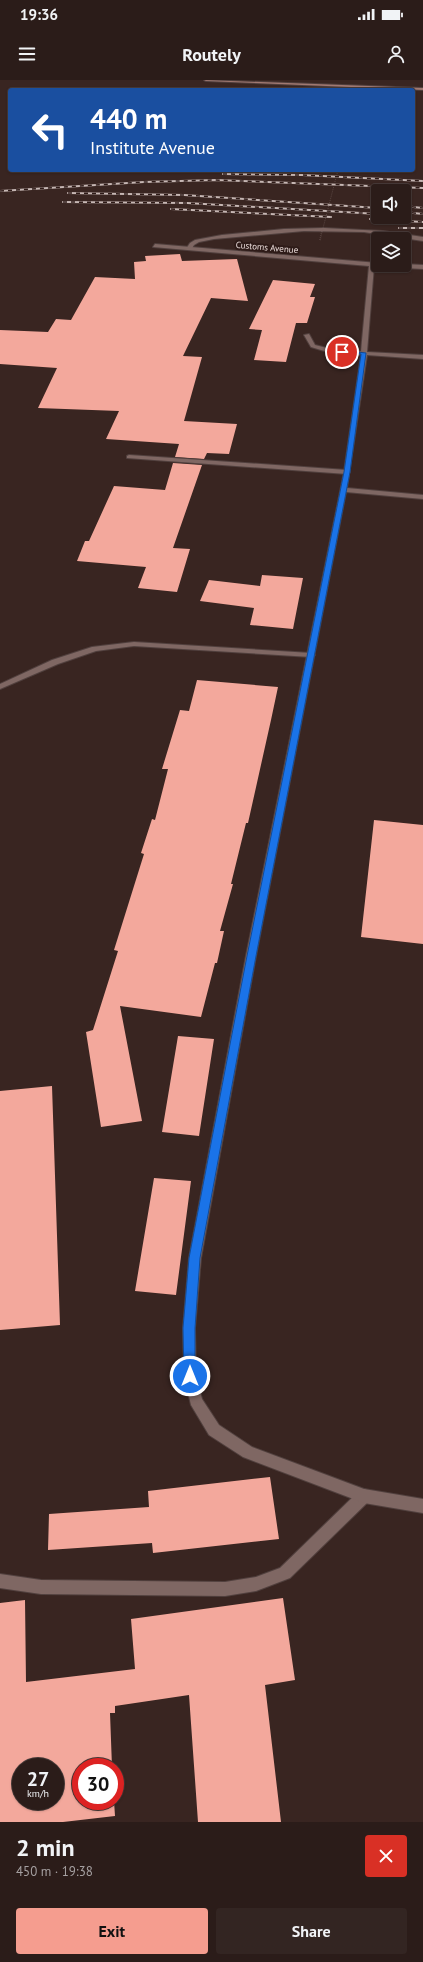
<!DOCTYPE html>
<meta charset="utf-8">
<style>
body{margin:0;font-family:"PT Sans",sans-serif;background:#332522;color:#f1f3f6;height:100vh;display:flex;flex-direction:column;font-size:15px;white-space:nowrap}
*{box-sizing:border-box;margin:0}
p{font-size:13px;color:#a6a1a2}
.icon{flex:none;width:22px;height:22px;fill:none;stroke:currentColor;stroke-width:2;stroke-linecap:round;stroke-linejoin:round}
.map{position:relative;height:1742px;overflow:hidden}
.panel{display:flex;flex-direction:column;background:#2b1c19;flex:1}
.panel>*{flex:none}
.top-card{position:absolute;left:8px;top:8px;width:407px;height:84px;border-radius:4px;box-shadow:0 1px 3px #0004,0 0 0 1px #473a38;background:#1a4fa0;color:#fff;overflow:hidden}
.tools{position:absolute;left:371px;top:104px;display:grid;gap:8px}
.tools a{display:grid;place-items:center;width:40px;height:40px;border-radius:4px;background:#2b1c19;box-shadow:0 1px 3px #0004,0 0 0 1px #473a38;font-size:20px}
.speed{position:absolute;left:12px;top:1678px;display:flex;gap:8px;font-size:20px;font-weight:700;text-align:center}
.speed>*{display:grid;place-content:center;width:52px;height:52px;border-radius:50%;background:#2b1c19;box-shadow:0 1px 3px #0004,0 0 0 1px #473a38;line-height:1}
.speed small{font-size:10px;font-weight:400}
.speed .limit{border:6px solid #d22;background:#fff;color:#111}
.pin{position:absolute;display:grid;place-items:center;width:34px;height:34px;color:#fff;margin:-17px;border:2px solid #fff;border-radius:50%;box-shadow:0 1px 4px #0007}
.me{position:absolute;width:44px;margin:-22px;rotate:0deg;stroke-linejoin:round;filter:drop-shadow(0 0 3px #0008)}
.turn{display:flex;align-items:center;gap:14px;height:84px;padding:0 16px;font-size:18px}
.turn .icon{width:52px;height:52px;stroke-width:2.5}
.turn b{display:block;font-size:28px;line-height:34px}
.round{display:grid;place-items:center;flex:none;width:42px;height:42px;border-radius:4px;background:#332522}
.headline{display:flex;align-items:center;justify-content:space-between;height:68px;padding:0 16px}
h1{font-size:24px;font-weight:800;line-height:30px}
.primary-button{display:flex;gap:8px;margin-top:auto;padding:8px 16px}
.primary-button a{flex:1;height:46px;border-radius:4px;background:#f59d8f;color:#111;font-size:16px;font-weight:800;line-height:46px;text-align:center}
.primary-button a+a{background:#332522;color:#f1f3f6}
.status{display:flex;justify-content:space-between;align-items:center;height:28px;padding:0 20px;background:#2b1c19;direction:ltr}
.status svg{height:11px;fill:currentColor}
header{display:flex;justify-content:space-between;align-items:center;height:52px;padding:0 16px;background:#2b1c19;font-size:18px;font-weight:800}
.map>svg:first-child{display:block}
.building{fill:#f3a89c;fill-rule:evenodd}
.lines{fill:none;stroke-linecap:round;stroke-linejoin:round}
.lane-casing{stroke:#51403e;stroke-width:2}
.street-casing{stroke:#51403e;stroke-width:2}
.secondary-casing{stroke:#51403e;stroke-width:2}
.lane{fill:#7f6763;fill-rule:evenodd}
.street{fill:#7f6763;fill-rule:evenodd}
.secondary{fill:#a17972;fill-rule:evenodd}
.rail-casing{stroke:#c6b7b4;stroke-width:2}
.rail{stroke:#2e1b18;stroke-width:1.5;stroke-dasharray:4;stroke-linecap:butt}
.path-bridge-far1{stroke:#786662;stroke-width:1;stroke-dasharray:0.5 1.5;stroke-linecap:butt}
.path-bridge{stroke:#786662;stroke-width:1.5;stroke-dasharray:0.5 1.5;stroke-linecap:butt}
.route{fill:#1a73e8;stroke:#114b97}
.labels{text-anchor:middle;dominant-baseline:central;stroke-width:4;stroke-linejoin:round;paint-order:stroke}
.far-street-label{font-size:9px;fill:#eee0de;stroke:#2e1b18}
</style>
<div class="status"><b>19:36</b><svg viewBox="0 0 49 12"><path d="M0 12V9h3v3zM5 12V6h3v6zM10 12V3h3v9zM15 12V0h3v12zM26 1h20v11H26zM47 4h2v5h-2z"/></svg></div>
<header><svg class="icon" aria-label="menu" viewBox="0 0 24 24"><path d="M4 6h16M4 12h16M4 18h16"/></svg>Routely<svg class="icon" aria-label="person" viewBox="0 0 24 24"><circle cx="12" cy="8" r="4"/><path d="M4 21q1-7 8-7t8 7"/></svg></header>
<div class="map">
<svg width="423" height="1742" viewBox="0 0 423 1742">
<rect width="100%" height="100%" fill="#392521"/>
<path class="building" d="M180,174L182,181L237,179L248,221L211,218L183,276L202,277L184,341L237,344L229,374L207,373L204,379L175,377L179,364L106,359L119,331L38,328L57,288L0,284V250L48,252L56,239L71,240L95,197L135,199L134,182L146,181L145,176Z
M273,200L315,204L310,217H315L307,243H296L286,282L254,280L262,250L249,249Z
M173,383L202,385L173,468L190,469L177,512L138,508L146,487L77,481L85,461H89L114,406L165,410Z
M262,495L303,498L293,549L250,545L254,528L200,521L209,500L260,506Z
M197,600L278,607L271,640L248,743H246L231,804H233L220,851H224L217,883H215L201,937L120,926L142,1041L101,1047L86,952L93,950L118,871L114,870L144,774L141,773L152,739L155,740L168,689H162L180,630L189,631Z
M374,740L423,745V864L361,857Z
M178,956L214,959L199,1056L162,1052Z
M52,1006L60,1245L0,1250V1011Z
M154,1098L191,1101L176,1215L135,1211Z
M270,1397L279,1459L153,1473L152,1463L48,1470L49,1434L149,1427L148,1411Z
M283,1518L295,1600L265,1605L281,1742H198L189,1615L115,1626V1633H110L112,1687H81V1721H114L115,1736L63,1742H0V1523L25,1520L26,1602L135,1589L131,1539ZM21,1687H55V1721H21Z"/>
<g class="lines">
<defs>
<path id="lane" d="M324,148L383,151L423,157V161L364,152L304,151L214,159L199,162L194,165L191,170L186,169L190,163L195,160L222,155L284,149Z
M129,375L347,390L350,392L347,394L127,378V376Z
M134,562L311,573L315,575L311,577L134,566L96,571L58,584L0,609V604L52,580L92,567Z
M364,1409L369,1411L371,1416L369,1421L290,1498L256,1511L225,1516L41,1514L0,1508V1494L41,1500L225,1502L256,1497L280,1488L359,1411Z"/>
<path id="street" d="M155,164L378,183V185H381L380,186H374L367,272L423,275V279L367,275L347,408L423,415V419L346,412L256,876L201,1178L195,1248L196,1296L202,1319L219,1345L252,1367L364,1409L423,1419V1433L364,1423L243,1377L209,1355L191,1325L184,1296L183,1248L189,1178L246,876L344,392L361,275L331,273L311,267L304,255L309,254L315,265L331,269L361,271L369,186L153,167Z
M404,184L423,185V189L385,187L382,185Z"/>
<path id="secondary" d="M204,0L423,8V10L206,1Z"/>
</defs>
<use href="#lane" class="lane-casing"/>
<use href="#street" class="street-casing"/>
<use href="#secondary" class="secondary-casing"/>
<use href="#lane" class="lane"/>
<use href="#street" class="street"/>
<use href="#secondary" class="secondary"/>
<defs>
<path id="rail" d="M223,94L302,95L423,101
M0,111L144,102L216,100L423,108
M68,113L184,115L378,128
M63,122L187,123L378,134
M404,126L423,128
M171,129L331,137
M404,132L423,134
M370,139L423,142
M399,148H423"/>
</defs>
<use href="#rail" class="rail-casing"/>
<use href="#rail" class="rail"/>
<path class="path-bridge-far1" d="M322,152L338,90"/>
<path class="path-bridge" d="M320,160L322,151"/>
</g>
<path class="route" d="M342,270L366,273L350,392L256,876L200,1178L195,1248V1296L194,1300L190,1302L185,1300L184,1296L183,1248L189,1178L247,876L344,392L361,274L340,273Z"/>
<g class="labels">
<g class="far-street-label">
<text transform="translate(267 167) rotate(5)">Customs Avenue</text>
</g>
</g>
</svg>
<div class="tools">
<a><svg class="icon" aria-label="sound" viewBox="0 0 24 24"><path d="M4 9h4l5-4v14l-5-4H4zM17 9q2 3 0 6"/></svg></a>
<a><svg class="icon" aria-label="layers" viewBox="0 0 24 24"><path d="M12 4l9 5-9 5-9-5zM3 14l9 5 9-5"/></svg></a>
</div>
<div class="speed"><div>27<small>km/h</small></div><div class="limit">30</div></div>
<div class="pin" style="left:342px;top:272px;background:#d93025"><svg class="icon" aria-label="arrive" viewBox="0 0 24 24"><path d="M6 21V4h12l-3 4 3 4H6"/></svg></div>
<svg class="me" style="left:190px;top:1296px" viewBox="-20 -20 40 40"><circle r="17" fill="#1a73e8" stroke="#fff" stroke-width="3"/><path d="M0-11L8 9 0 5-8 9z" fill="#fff"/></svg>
<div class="top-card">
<div class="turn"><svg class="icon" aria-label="left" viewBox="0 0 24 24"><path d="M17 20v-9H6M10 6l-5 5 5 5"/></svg><div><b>440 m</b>Institute Avenue</div></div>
</div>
</div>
<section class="panel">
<div class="headline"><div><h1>2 min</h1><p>450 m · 19:38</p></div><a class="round" style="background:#d93025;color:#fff"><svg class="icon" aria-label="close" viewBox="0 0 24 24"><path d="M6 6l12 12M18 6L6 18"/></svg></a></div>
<div class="primary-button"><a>Exit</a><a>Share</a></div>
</section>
